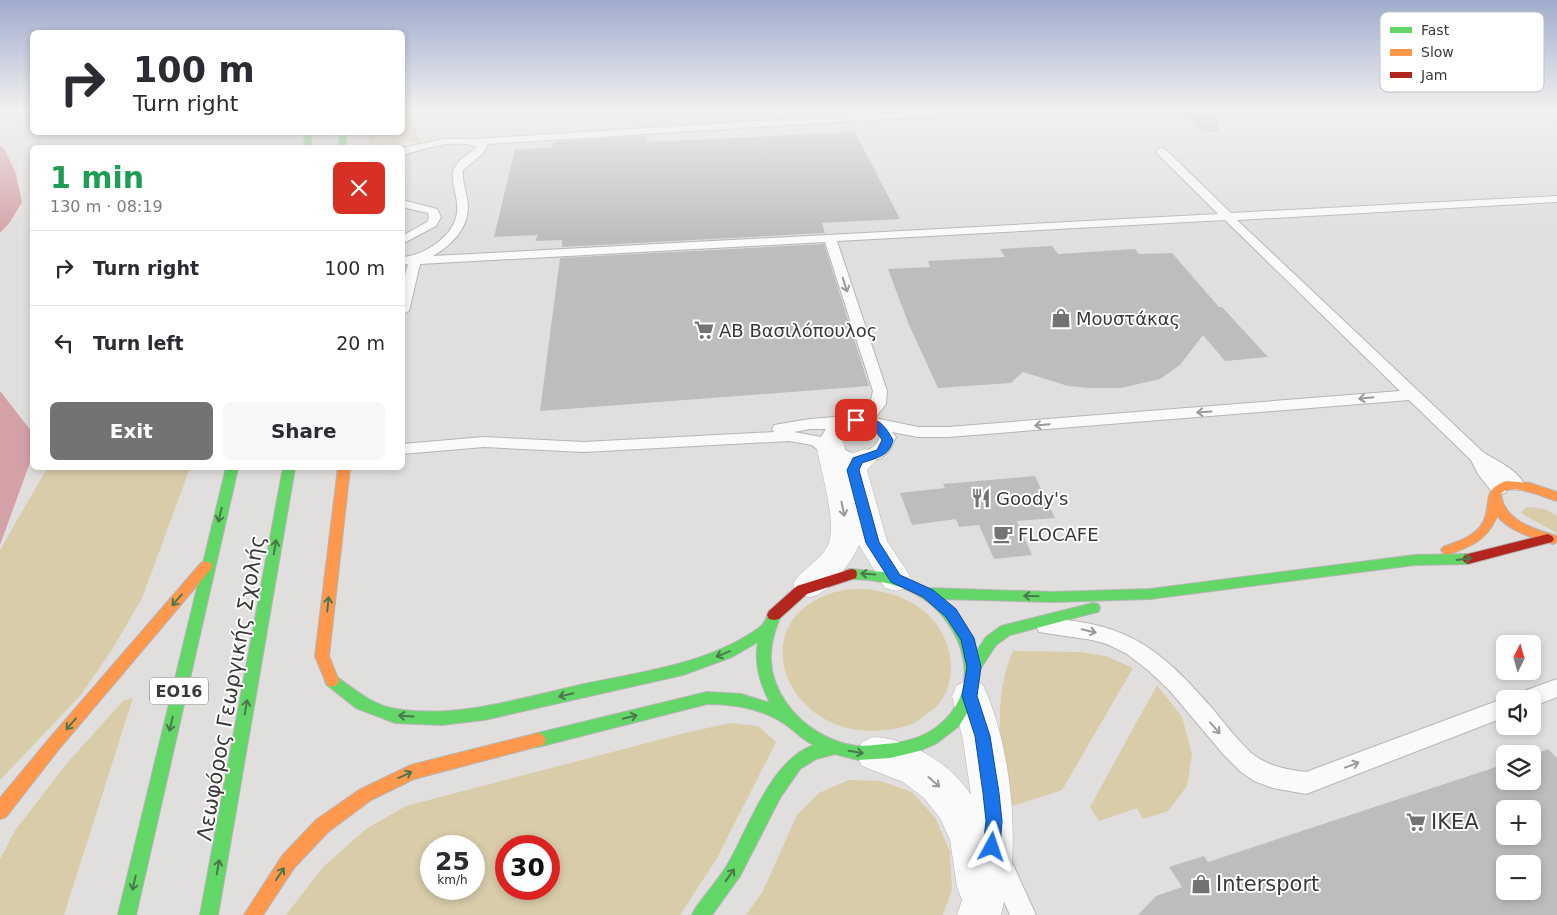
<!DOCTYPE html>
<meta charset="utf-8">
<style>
body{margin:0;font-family:"DejaVu Sans",sans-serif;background:#f7f7f7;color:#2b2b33;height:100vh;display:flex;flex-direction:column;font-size:19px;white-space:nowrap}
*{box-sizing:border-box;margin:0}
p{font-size:16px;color:#7c7c81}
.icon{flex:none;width:28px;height:28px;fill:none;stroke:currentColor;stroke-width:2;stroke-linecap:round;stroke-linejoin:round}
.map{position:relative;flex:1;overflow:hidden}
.side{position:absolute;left:30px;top:145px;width:375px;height:325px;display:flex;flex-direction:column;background:#fff;border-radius:8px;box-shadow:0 2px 8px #0003}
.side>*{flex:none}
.hud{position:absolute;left:30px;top:30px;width:375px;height:105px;border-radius:8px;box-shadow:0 2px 8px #0003;background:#fff;color:#2b2b33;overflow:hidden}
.needle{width:32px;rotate:5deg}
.controls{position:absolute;left:1496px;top:635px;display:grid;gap:10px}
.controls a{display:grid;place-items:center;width:45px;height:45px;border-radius:8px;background:#fff;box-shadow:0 2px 8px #0003;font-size:25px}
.speed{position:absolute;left:420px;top:835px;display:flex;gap:10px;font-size:25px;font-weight:700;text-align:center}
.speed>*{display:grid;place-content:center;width:65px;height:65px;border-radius:50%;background:#fff;box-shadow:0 2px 8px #0003;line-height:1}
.speed small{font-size:12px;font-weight:400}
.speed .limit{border:8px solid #d22;background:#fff;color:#111}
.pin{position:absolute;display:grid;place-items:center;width:42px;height:42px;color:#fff;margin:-21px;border-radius:10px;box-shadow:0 2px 8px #0006}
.me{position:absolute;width:55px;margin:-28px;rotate:5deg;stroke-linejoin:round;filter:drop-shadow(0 0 4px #0008)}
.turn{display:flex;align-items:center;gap:18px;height:105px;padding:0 20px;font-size:22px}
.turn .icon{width:65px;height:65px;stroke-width:2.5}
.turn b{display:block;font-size:35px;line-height:42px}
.round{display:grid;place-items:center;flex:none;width:52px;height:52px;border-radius:8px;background:#f7f7f7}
.headline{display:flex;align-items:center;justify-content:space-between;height:85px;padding:0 20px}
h1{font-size:30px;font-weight:800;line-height:38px;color:#1e9e55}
.primary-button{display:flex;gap:10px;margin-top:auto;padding:10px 20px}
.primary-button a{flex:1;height:58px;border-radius:8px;background:#747372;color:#fff;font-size:20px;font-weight:800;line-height:58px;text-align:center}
.primary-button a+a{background:#f7f7f7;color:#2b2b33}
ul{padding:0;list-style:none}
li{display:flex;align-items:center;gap:15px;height:75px;padding:0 20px;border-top:1px solid #e1e1e2}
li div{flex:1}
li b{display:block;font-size:19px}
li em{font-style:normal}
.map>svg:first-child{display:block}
.green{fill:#d8cca9;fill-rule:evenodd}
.water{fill:#d4a1a6}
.building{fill:#bebdbc;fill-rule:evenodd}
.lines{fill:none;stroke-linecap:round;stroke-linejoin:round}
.lane-casing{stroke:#b6b5b4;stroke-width:2}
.street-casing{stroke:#b6b5b4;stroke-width:1}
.fast-casing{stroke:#b6b5b4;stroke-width:2}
.slow-casing{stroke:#b6b5b4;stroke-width:2}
.jam-casing{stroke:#b6b5b4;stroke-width:2}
.lane{fill:#fafafa;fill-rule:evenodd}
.street{fill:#fafafa;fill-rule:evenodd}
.fast{fill:#63d668;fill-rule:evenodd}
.slow{fill:#ff974d;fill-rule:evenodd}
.jam{fill:#b3261e;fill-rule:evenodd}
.oneway{stroke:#9a9a99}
.oneway2{stroke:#4a784b}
.route{fill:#1a73e8;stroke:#114b97}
.labels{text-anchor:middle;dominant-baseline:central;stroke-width:4;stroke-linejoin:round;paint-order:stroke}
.shield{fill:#fff;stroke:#757474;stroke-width:1}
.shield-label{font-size:16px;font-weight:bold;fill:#3a3938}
.poi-label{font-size:18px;fill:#3a3938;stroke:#fff;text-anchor:start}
.near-street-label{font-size:21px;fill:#3a3938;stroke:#fff}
.near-poi-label{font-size:21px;fill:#3a3938;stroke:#fff;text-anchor:start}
.key{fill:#fff;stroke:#c4c4c3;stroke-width:1}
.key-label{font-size:14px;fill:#3a3938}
</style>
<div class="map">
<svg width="1557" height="915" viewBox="0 0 1557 915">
<rect width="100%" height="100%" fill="#e1dfde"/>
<path class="green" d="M403,110H412L419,141L371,147L367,133L402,132Z
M47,468H190L142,598L113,648L81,695L0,780V550Z
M1530,507L1545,509L1557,516V533L1521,513L1525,508Z
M865,589C882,591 897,594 912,603C948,622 965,673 937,706C933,710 926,714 922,718C909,728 891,730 876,731C782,734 741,616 839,591C847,589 857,589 865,589Z
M1013,651L1080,652L1106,656L1133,668L1062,790L1013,806C1001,755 991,701 1013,651Z
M1157,685L1182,717L1192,754L1187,786L1168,811L1143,819L1137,808L1099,821L1090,807Z
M133,698L64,915H0V859L16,829L68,762L123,701Z
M730,723L758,726L776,742L716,860L680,915H286L323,867L366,829L406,806L681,734ZM431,846H474V889H431ZM506,846H549V889H506Z
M849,780L880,781L912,792L936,819L950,852L952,890L943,915H746L763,891L797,815L819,793Z"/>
<path class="water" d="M0,146L3,147L15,171L22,202L10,222L0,233Z
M0,391L32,432V457L0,545Z"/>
<path class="building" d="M1177,110H1218L1219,131L1204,132Z
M855,132L900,219L822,223L825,233L562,247V240L535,241L538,235L494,237L515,149L552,148L554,142L622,137L647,136V142Z
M824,244L869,386L540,411L560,258Z
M1052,246L1058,254L1135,249L1139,254L1172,253L1219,307H1222L1268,357L1225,361L1203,335L1180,365L1160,379L1121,388H1089L1068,386L1023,372L1011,383L938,388L909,325L888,269L930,267L928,261L1005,257L1000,249Z
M1035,476L1055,518L1017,521L1032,555L994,559L979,525L959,527L956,519L912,525L900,493L945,488L943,484Z
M1548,749L1557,758V915H1138L1156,896L1182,887L1169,867L1204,856L1208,862L1505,764V781H1532V755ZM1505,809H1532V836H1505ZM1505,864H1532V891H1505Z"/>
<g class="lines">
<defs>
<path id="lane" d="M938,110H949L952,112L947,115L487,144L488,146L481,155L463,170C462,180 465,188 467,198C472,224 455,243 433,256L1218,214L1157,153L1156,151L1161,148L1165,149L1231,213L1557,196V202L1237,220L1484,453C1498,461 1517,470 1525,485L1523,489C1513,492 1509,487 1502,481L1507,489L1505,493L1499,495L1493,493L1478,474L1471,460L1409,400L948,437H918L892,432L896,437L890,450L881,458L862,464L842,462L833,457L825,456L812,445L789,441L584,452L484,447L402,454V444L484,437L584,442L774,432L772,429L774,425L810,419L859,415L870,404L873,391L825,242L420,264L409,311L402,315V285L408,264L402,265V257C424,256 454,236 457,213C459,198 451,185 453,170L459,161L477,147C454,138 425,149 402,155V148L443,139H472ZM1225,220L1400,391L948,427H918L875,418L886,404L887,391L837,241ZM861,425L876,432L880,437C875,451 855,459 843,448C840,446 839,441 837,438C841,427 850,425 861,425ZM810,429H826L821,437L794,432Z
M402,200L437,209L441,217L436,226L402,244V236L427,222L429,217L428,213L402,207Z
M1046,618C1129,624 1158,647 1212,708C1224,723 1236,738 1250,752C1267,766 1284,769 1306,772L1505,698L1508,699H1505V717L1306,794L1273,788L1254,781L1241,772L1223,754L1170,691L1149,671L1127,654L1107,644L1092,640L1039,632L1036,626L1039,620Z
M1557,679V697L1532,707V699H1518L1521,692Z
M1000,853L1009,856L1036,915H1010L988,865L991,856Z"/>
<path id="street" d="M830,435L840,438L844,444L846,456L864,449L874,451L878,458L867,470L887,541L912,579L907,588L896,591L885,588L859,545C853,560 827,597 809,597C806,597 801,594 798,593L793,584C801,569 819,562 827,547C839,527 820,468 816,444L820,438Z
M970,680L983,685C1008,739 1017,815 1011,874C1009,888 1004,901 1001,915H957L962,900L957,887L950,840L940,818L924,798L903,782L862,766L856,754L862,742C866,740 872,737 876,737C911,739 953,766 971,795L963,740L952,696L957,685Z"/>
<path id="fast" d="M305,132H311V148H304Z
M340,132H346V148H339Z
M226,468H238L136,915H118Z
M283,468H295L218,915H200Z
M1468,554L1472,556L1474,559L1472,562L1468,564L1415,565L1150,599L1053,602L942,599L963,622L976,652L986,637L1001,626L1093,603L1098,604L1100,608L1098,612L1093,613L1010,635L996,645L979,671L975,694L967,713L959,726L937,743L919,751L890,758L858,760L835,754L816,759L800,769L780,798L740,876L712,915H692L695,909C706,893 720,878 729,862C750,825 771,760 814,745C804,741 797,733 789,727C766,709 735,704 707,704L538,747L533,745L530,740L533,735L538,733L707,692L741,694L770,703C760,683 754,664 758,642L732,657L683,675L484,720L441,725L395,723L390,721L356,708L327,685L325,681L327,677L332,675L337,677C355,690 374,706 396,709C458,719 521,698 580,685C639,672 711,664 760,627C765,624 767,616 769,611L774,610L779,611L781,615C767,647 766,675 787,704C803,726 830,743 857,746C866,746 875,745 884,744C903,743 922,738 937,727C985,690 965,624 919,596C904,587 887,582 869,580C861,579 854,580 846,578L845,574L846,570L851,569L883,572L898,576L927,588L1053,592L1150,589L1415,555Z"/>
<path id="slow" d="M338,468H350L329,656L339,681L337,685L332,687L327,685L315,656Z
M1507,481L1530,483L1557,492V501C1545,498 1510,481 1501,494C1504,521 1534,529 1557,536V542L1553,544C1533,538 1511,532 1497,516C1488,540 1470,547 1447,555L1443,553L1441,550L1443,547C1456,542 1471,538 1480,527C1495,506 1478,490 1507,481Z
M206,561L211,563L212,566L211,569L59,749L6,817L0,819V798L49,739L201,563Z
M538,733L543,735L546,740L543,745L414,779L371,800L328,832L294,868L263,915H244L282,856L316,820L359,790L411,765Z"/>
<path id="jam" d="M1548,534L1552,536L1554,539L1552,542L1468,564L1464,562L1462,559L1464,556L1468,554Z
M851,569L856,570L857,574L856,578L807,594L779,619L774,620L769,619L767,615L769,611L797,586Z"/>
</defs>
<use href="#lane" class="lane-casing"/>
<use href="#street" class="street-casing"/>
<use href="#fast" class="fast-casing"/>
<use href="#slow" class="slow-casing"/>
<use href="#jam" class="jam-casing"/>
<use href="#lane" class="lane"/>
<use href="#street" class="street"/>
<use href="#fast" class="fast"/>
<use href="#slow" class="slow"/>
<use href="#jam" class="jam"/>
</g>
<defs><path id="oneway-shaft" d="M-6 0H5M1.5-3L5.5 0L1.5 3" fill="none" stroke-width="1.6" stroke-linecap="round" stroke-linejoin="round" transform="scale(1.25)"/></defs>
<g class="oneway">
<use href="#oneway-shaft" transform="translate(845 285) rotate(72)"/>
<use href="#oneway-shaft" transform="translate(1366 398) rotate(174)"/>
<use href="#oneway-shaft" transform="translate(1204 412) rotate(176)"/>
<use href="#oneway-shaft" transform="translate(1042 425) rotate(175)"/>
<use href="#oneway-shaft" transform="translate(843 509) rotate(78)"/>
<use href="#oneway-shaft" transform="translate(1089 631) rotate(13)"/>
<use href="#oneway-shaft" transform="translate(1215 728) rotate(49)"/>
<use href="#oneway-shaft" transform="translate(1352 765) rotate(-21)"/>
<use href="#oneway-shaft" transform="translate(934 782) rotate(41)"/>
</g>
<g class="oneway2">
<use href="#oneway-shaft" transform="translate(220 515) rotate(103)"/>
<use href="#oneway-shaft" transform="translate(275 547) rotate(-80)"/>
<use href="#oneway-shaft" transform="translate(1464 559) rotate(-7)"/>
<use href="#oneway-shaft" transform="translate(868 574) rotate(-176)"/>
<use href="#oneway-shaft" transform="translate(1031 596) rotate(-178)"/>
<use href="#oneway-shaft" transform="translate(177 600) rotate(131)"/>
<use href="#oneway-shaft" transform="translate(328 604) rotate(-84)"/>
<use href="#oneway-shaft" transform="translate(723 654) rotate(158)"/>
<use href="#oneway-shaft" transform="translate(566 695) rotate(167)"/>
<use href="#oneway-shaft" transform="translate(246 707) rotate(-80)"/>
<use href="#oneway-shaft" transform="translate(406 716) rotate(-177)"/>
<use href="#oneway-shaft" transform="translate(630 717) rotate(-14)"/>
<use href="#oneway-shaft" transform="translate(71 724) rotate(131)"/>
<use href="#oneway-shaft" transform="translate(171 724) rotate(103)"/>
<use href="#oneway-shaft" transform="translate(856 752) rotate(9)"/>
<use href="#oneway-shaft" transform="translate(405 775) rotate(-25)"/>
<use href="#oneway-shaft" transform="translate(218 867) rotate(-80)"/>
<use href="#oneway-shaft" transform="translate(280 874) rotate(-56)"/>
<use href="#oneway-shaft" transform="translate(730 875) rotate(-55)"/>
<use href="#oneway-shaft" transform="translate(134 883) rotate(103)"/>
</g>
<linearGradient id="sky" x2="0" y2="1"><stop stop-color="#a0acce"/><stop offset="0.46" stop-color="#f2f1f0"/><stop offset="1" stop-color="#f2f1f0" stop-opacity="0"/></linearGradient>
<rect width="1557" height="238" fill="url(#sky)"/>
<path class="route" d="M856,416C878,420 881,419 893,440C890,456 876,458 862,463L859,470L879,542L900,575L933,590L956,609L974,638L981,667L977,696L990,736L999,793L1002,821L1000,847L997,853L992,855L986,853L983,847L986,821L983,793L975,736L962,696L967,667L961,640L946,617L923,597L891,582L866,543L847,470L853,458L877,450L882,440C874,426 866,426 852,422L850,420L852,418Z"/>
<defs>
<symbol id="shop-bare" viewBox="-9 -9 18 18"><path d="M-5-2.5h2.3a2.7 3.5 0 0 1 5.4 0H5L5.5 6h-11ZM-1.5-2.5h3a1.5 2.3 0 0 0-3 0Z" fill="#747372" stroke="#fff" stroke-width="2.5" paint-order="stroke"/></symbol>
<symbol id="supermarket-bare" viewBox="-9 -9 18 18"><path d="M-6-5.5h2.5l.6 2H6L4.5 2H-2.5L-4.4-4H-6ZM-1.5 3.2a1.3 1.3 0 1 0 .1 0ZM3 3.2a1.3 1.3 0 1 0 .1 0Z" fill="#747372" stroke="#fff" stroke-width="2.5" paint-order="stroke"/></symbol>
<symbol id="restaurant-bare" viewBox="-9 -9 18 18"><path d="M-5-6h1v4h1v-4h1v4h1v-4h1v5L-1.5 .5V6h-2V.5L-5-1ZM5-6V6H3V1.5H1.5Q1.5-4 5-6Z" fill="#747372" stroke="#fff" stroke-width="2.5" paint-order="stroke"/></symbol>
<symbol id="cafe-bare" viewBox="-9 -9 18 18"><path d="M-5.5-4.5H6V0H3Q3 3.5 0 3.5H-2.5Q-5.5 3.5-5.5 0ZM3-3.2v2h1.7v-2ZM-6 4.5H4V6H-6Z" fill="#747372" stroke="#fff" stroke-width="2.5" paint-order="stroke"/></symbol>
</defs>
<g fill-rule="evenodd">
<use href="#shop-bare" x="1047" y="304" width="28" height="28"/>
<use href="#supermarket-bare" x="690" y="316" width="28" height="28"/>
<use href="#restaurant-bare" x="967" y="484" width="28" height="28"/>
<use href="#cafe-bare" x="989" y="520" width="28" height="28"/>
<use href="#supermarket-bare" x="1402" y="808" width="28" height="28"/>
<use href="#shop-bare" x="1187" y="870" width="28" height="28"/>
</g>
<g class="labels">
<rect class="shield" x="150" y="677.5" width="58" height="27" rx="4"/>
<g class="shield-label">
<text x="179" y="691">ΕΟ16</text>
</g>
<g class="poi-label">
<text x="1076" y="318">Μουστάκας</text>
<text x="719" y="330">ΑΒ Βασιλόπουλος</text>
<text x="996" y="498">Goody's</text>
<text x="1018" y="534">FLOCAFE</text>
</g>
<g class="near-street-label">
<text transform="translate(231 688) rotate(-80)">Λεωφόρος Γεωργικής Σχολής</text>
</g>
<g class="near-poi-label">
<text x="1431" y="822">ΙΚΕΑ</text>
<text x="1216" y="884">Intersport</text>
</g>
</g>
<rect x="1380" y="12" width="164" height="80" rx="8" class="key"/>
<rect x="1390" y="27" width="22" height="6" fill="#63d668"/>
<rect x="1390" y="49" width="22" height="7" fill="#ff974d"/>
<rect x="1390" y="72" width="22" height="6" fill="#b3261e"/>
<g class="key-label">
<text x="1421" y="35">Fast</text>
<text x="1421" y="57">Slow</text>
<text x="1421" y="80">Jam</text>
</g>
</svg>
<div class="controls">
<a><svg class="needle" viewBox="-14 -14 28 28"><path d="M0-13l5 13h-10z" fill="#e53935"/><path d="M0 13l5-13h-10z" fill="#7c7c81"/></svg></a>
<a><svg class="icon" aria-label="sound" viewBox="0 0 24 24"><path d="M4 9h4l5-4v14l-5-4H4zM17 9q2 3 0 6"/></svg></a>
<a><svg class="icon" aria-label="layers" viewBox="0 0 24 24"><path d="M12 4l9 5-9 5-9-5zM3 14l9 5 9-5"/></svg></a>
<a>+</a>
<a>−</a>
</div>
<div class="speed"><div>25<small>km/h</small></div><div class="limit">30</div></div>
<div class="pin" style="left:856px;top:420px;background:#d93025"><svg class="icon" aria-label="arrive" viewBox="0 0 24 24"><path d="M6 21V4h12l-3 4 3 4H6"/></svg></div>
<svg class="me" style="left:992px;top:847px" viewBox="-20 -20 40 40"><path d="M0-17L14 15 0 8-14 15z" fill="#1a73e8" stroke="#fff" stroke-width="4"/></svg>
<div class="hud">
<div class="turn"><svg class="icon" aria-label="right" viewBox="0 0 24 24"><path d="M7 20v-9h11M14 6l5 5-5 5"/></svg><div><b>100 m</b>Turn right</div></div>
</div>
<section class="side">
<div class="headline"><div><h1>1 min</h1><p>130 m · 08:19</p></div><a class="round" style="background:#d93025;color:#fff"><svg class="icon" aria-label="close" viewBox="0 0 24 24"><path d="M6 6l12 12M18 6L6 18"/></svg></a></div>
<ul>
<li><svg class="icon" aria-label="right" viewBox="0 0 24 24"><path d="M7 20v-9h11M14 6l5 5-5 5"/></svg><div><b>Turn right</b></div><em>100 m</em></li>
<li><svg class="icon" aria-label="left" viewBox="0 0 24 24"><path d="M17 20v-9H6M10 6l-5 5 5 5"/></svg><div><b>Turn left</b></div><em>20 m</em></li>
</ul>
<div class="primary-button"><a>Exit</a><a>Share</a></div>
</section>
</div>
